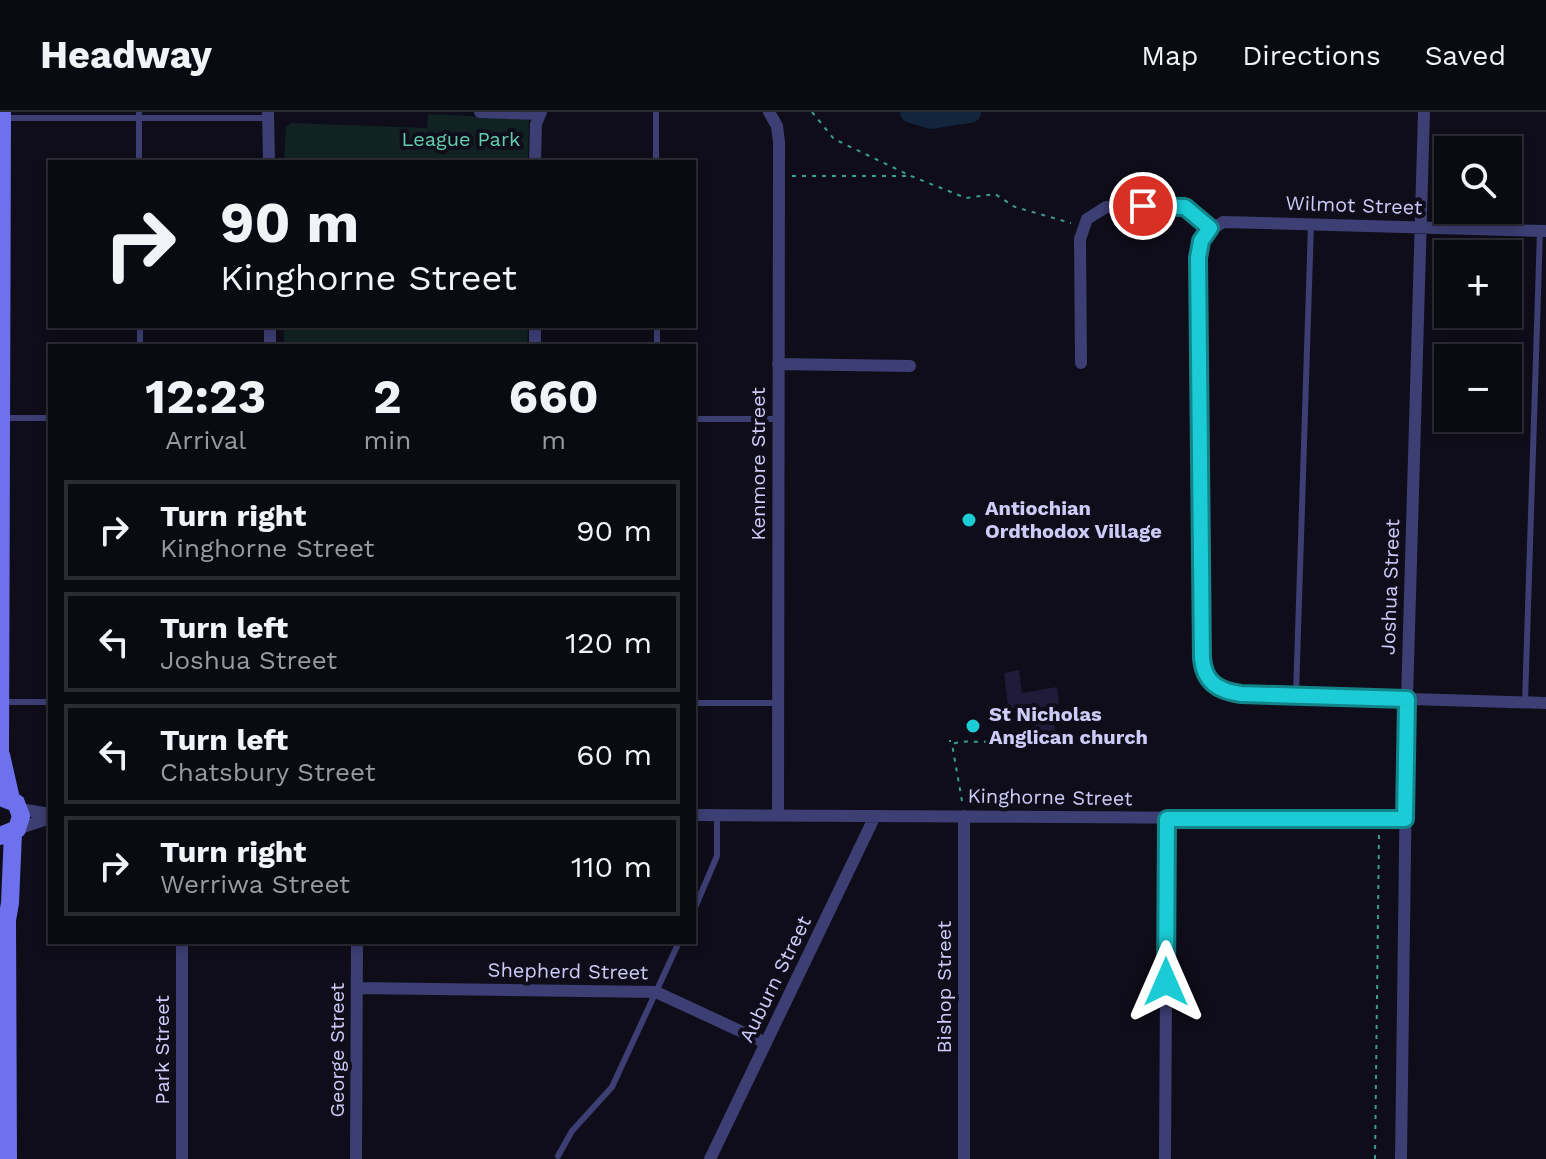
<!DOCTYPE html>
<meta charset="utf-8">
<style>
body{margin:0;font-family:"Work Sans",sans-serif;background:#13131c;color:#f1f3f6;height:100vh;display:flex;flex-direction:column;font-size:30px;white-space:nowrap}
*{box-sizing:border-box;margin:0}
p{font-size:26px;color:#999aa0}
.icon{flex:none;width:44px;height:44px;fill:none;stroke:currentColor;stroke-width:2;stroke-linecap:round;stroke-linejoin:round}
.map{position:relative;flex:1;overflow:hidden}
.details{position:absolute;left:48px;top:232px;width:648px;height:600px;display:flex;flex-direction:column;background:#0a0a13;border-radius:0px;box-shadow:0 4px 12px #0003,0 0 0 2px #2a2b33}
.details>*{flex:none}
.hud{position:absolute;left:48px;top:48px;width:648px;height:168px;border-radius:0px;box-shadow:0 4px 12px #0003,0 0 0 2px #2a2b33;background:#0a0a13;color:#f1f3f6;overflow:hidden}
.fabs{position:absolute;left:1434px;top:24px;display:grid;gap:16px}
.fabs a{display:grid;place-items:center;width:88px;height:88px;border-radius:0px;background:#0a0a13;box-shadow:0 4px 12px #0003,0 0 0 2px #2a2b33;font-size:40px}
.pin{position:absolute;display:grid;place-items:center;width:68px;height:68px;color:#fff;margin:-34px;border:4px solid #fff;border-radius:50%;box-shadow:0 2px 8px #0007}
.me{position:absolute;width:88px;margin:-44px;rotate:0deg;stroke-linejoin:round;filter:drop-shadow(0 0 6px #0008)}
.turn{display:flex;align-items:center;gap:28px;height:168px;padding:0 40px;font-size:36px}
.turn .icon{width:104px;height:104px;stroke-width:2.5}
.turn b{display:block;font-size:56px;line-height:68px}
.eta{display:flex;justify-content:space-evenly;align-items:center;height:136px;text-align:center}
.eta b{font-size:48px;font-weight:700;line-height:56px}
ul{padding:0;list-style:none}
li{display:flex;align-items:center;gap:24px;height:100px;margin:0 16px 12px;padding:0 24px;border:4px solid #2a2b33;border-radius:0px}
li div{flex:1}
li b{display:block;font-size:30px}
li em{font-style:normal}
header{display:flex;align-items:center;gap:48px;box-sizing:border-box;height:112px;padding:0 40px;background:#0a0a13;border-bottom:2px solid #2a2b33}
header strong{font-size:38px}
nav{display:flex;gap:44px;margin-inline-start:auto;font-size:28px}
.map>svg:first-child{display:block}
.green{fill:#102221}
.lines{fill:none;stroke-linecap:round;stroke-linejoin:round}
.river{stroke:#12253c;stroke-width:22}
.building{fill:#1f1b38}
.path{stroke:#3a9d93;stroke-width:2;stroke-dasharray:4 6;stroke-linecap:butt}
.service{stroke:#3d3e73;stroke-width:6}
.minor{stroke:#3d3e73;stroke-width:12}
.secondary{stroke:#6e71ed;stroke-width:18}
.route-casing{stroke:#12848a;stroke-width:20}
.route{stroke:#1bcbd5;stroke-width:14}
.poi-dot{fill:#1bcbd5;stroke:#0e0d19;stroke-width:3}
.labels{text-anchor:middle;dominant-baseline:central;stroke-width:8;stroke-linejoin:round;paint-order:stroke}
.park-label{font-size:20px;fill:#62ceae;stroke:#0e0d19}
.street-label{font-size:20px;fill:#cecbf8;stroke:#0e0d19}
.poi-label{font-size:20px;font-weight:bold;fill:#cecbf8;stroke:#0e0d19;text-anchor:start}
</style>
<header>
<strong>Headway</strong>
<nav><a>Map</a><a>Directions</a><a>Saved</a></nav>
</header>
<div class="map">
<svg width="1546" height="1047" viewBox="0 0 1546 1047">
<rect width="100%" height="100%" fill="#0e0d19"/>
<path class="green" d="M428,2L529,7L528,50H284L286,14L292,11L427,16Z
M284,214H528L527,234H284Z"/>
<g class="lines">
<path class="river" d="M911,0L931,6L970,0"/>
</g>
<path class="building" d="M1019,558L1022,581L1057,575L1059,592L1051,594L1055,619L1036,622L1033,599L1009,602L1004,561Z"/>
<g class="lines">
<path class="path" d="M812,0L834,27L911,64L966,86L995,82L1015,95L1071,111
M792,64H910
M950,628V630
M962,689L952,632C969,626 987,634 1004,626
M1375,1047L1379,722"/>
<path class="service" d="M139,0V50
M6,6H267
M656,50V0
M140,214V234
M657,214V234
M5,306H50
M694,307H778
M1296,583L1311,112
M3,590H50
M1525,590L1540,119
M694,591H778
M694,798L717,744V703
M558,1044L572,1019L612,975L679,830"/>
<path class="minor" d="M268,0L269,50
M480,0L540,2
M769,0L777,14L779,30L778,703
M535,50L536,12L541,0
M1546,119L1223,110L1205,122L1198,146L1202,546C1204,570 1218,579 1241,582L1546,591
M270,214V234
M535,214V234
M1081,251L1080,127L1087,107L1106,95L1180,94L1189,97L1210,116
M778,252L910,254
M20,697L50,702
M694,703L1405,707
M17,717L50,706
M357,876L656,880L766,931
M182,1047V830
M356,1047L357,830
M710,1047L875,704
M964,1047V704
M1165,1047L1167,707
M1401,1047L1407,587L1424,0"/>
<path class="secondary" d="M1,643L11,687
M0,648L2,0
M0,685L16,691L21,704L17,717L0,724
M8,1047L7,808L10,791L13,721"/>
</g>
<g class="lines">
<defs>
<path id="route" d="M1143,94L1185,95L1210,116L1201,129L1198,146L1202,546C1204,570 1218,579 1241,582L1407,587L1405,707H1167L1166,870"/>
</defs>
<use href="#route" class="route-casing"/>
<use href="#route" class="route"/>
</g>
<g class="poi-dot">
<circle cx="969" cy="408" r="8"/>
<circle cx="973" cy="614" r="8"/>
</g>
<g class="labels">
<g class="park-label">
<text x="461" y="27">League Park</text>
</g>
<g class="street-label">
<text transform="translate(1354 93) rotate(2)">Wilmot Street</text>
<text transform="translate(758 352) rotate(-90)">Kenmore Street</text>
<text transform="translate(1390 475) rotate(-88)">Joshua Street</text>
<text transform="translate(1050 685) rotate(1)">Kinghorne Street</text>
<text transform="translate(568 859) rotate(1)">Shepherd Street</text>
<text transform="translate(775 867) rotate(-64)">Auburn Street</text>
<text transform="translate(944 875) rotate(-90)">Bishop Street</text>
<text transform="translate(162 938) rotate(-90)">Park Street</text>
<text transform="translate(337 938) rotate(-90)">George Street</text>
</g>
<g class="poi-label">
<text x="985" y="396">Antiochian<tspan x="985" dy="23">Ordthodox Village</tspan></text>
<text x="989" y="602">St Nicholas<tspan x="989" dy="23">Anglican church</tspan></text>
</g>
</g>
</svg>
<div class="fabs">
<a><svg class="icon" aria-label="search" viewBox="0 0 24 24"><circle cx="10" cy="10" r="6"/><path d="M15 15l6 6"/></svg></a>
<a>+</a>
<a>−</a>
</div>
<div class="pin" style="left:1143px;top:94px;background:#d93025"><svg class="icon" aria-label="arrive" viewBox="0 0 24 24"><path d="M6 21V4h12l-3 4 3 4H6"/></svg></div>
<svg class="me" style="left:1166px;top:870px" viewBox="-20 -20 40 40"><path d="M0-17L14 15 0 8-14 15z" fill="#1bcbd5" stroke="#fff" stroke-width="4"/></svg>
<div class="hud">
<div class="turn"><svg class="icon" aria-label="right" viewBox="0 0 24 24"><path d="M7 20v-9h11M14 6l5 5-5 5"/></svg><div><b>90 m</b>Kinghorne Street</div></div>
</div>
<section class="details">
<div class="eta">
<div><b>12:23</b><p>Arrival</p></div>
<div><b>2</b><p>min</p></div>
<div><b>660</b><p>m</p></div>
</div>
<ul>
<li><svg class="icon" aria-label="right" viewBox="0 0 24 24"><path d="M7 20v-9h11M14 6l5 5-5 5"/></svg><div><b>Turn right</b><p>Kinghorne Street</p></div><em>90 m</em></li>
<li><svg class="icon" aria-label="left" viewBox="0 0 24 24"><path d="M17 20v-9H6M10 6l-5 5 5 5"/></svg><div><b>Turn left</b><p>Joshua Street</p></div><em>120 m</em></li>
<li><svg class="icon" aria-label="left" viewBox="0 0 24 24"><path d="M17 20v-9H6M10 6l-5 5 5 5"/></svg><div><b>Turn left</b><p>Chatsbury Street</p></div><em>60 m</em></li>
<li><svg class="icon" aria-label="right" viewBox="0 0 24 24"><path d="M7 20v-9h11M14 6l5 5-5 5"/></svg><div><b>Turn right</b><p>Werriwa Street</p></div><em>110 m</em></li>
</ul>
</section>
</div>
